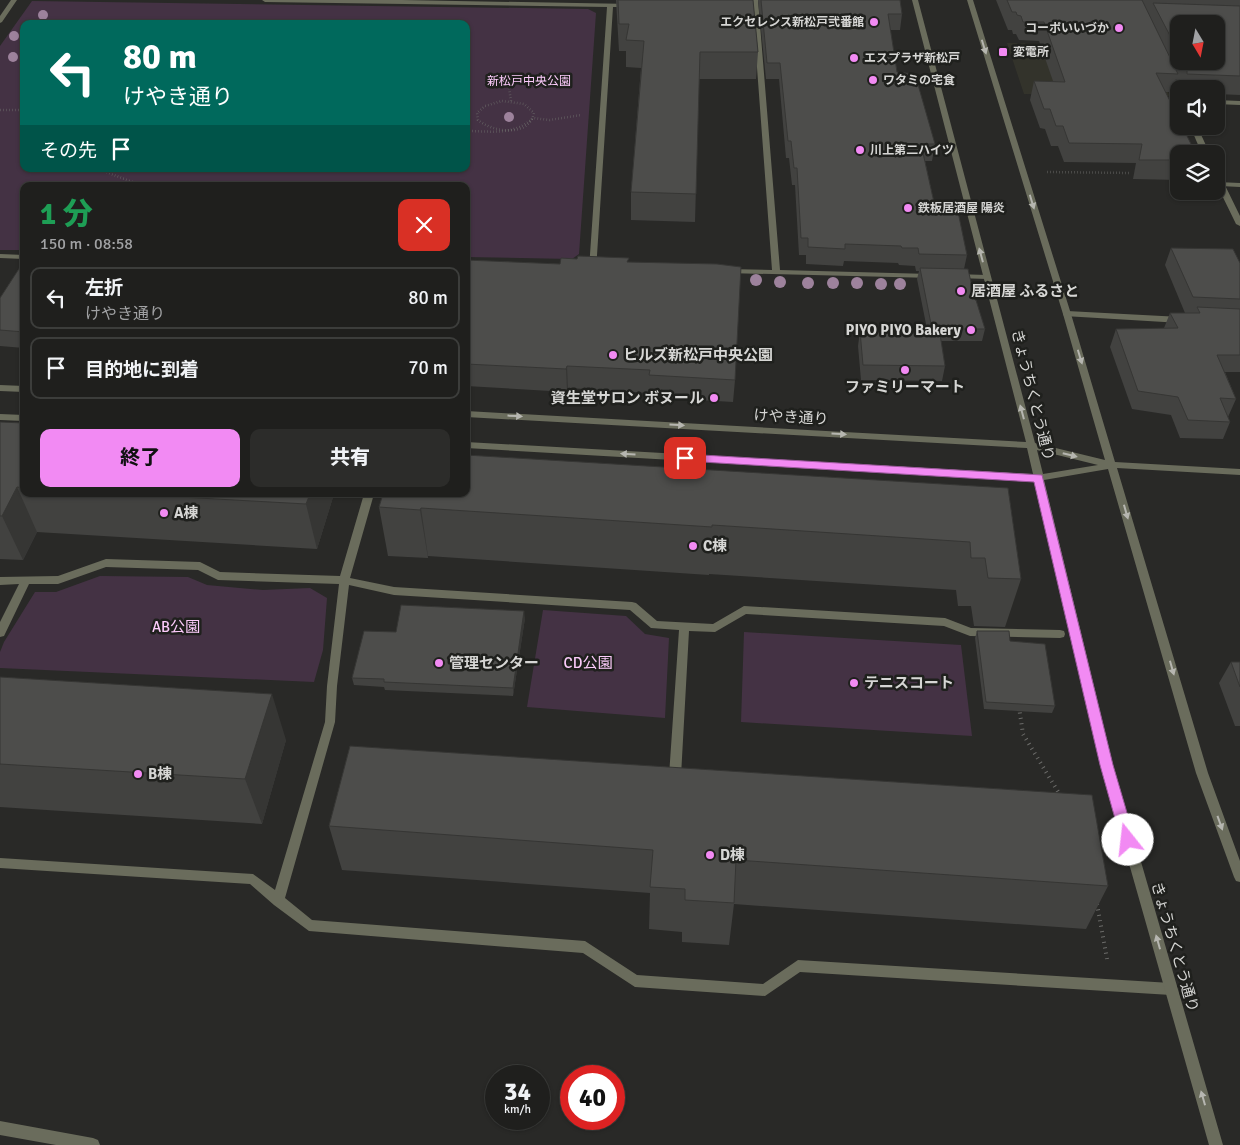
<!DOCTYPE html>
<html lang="ja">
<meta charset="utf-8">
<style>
body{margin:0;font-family:Signika,"Noto Sans JP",sans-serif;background:#2c2c2a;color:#f1f3f6;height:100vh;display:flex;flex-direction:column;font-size:19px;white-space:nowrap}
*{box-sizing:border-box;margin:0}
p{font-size:16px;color:#a1a2a4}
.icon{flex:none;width:28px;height:28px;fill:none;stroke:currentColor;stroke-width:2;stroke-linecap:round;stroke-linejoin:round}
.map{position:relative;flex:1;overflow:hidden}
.drawer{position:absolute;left:20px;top:182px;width:450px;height:315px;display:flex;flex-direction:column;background:#1f1f1d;border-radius:10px;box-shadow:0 1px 4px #0004,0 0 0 1px #3c3d3b}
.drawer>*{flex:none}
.hud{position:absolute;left:20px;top:20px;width:450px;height:152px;border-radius:10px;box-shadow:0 1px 4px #0004,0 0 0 1px #3c3d3b;background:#00695c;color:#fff;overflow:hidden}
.needle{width:32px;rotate:170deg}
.controls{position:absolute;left:1170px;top:15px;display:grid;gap:10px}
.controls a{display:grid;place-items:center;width:55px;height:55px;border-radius:10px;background:#1f1f1d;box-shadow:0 1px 4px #0004,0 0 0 1px #3c3d3b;font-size:25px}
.speed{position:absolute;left:485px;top:1065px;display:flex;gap:10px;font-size:25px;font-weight:700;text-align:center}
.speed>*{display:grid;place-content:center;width:65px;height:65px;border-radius:50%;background:#1f1f1d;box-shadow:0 1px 4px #0004,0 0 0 1px #3c3d3b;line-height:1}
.speed small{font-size:12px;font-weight:400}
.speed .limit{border:8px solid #d22;background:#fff;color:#111}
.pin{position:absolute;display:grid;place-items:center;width:42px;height:42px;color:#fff;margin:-21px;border-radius:10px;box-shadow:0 2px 8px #0006}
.me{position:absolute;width:55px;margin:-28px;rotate:344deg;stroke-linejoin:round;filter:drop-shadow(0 0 4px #0008)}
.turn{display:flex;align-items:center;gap:18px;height:105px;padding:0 20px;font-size:22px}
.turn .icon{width:65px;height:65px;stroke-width:2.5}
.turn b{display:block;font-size:35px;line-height:42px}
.then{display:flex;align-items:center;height:48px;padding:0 20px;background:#0003;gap:10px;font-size:19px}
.round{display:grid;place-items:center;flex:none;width:52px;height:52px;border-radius:10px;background:#2c2c2a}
.headline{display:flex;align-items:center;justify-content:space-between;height:85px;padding:0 20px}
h1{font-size:30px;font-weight:800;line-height:38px;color:#1e9e55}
.button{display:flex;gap:10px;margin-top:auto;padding:10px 20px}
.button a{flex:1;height:58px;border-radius:10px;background:#f28af3;color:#111;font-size:20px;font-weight:800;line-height:58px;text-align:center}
.button a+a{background:#2c2c2a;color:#f1f3f6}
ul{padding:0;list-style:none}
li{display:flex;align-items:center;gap:15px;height:62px;margin:0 10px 8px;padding:0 10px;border:2px solid #3c3d3b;border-radius:10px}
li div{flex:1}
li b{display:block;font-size:19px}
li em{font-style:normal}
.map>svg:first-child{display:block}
.built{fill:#33332b}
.green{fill:#443244;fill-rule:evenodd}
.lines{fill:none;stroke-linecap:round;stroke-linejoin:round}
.path-far1{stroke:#6c6c6a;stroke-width:2.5;stroke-dasharray:0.5 2.5;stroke-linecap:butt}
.path{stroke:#6c6c6a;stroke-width:4;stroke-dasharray:1 4.5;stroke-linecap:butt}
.service{fill:#6a6c5c;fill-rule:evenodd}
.minor{fill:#6a6c5c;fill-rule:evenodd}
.tertiary{fill:#6a6c5c;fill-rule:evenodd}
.tree{fill:#9d829c}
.wall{fill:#424240;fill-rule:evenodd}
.shaded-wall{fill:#363634}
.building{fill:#4d4d4b;stroke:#363634}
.oneway{fill:#b6b6b0}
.route{fill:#f28af3;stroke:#9d5a9e}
.poi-dot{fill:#f28af3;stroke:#1f201d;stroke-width:2}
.labels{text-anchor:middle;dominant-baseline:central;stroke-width:5;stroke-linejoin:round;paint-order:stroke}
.far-poi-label{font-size:12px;font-weight:bold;fill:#d6d6d4;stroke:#1f201d;text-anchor:start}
.far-park-label{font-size:12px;fill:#fccbfb;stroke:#1f201d}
.poi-label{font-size:15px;font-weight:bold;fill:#d6d6d4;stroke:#1f201d;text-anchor:start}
.street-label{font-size:15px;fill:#d6d6d4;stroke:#1f201d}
.park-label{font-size:15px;fill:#fccbfb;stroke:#1f201d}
</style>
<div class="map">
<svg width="1240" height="1145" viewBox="0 0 1240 1145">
<rect width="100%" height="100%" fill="#292927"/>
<path class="built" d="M1007,43L1145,45L1170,96L1024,94Z"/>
<path class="green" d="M32,1L588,9L596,13L579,254L572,259L466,257V186H24V250H0V46ZM24,24H466V169H24Z
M100,576L188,577L207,585L263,590L310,588L327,598L323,650L314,682L0,668V652L4,642L35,592H56Z
M543,610L626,616L645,634L669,638L665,718L527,707Z
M744,632L961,645L972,736L741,722Z"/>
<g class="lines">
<path class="path-far1" d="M502,101L524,104L534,113C529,138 492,132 478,120L477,113L485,106Z
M511,101L509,88L515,81
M0,110H24
M466,131C491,131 514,136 533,118L550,120L581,115
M98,169L143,186
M1047,172L1130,173"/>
<path class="path" d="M1019,707L1023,734L1060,795
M1097,904L1107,959"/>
<path class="service" d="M1217,182L1240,183V187L1220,186L1216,184Z
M364,494H374L350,578L394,587L632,602L636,603L657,621L713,624L744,606L945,618L971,628L1060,630L1064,631L1065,634L1064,637L1060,638L970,636L944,626L746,614L715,632L689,631L681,776L679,779L675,781L671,779L669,776L679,630L651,628L630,610L394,595L349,585L337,686L335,722L285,898L312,920L585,941L637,975L763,984L798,960L1171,983L1176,985L1177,989L1176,993L1171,995L800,972L765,996L635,987L583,953L309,931L274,905L250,884L0,868V858L253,874L275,890L325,722L327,686L339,584L218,580L198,570L106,567L58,584H29L4,636L0,637V622L19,584L0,585V577L58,576L106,559L200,562L220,572L340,576Z"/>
<path class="minor" d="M11,0H17L2,22L0,23V16Z
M262,0H402L632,4L633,5L630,7H613L596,271H593L589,269L607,7L265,2Z
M752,0H758L780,270L930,274L934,276L933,278L727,273L723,271L727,269L772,270Z
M1168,73C1176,78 1179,89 1179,98L1176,96L1165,75Z
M1216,100L1240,101V105L1216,104Z
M1190,126H1197L1210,154H1202Z
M1216,173L1220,175L1240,216V226L1236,224L1216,183Z
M0,254L24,255V259L0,258Z
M954,274L987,275L991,277L987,279L957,278L953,276Z
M1067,311L1181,317L1185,320L1181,323L1064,316L1063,314Z
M0,1121L93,1138L98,1140L100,1145H56L0,1135Z"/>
<path class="tertiary" d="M912,0H918L1035,443L1105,460L1063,314L967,0H973L1071,314L1115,462L1240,469V475L1117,468L1208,773L1240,861V882L1236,881L1234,877L1196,773L1108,469L1044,480L1113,765L1223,1145H1209L1101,765L1035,481L466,448V442L1033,474L1027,448L466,417V411L1026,442ZM1037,450L1098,465L1043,474Z
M0,385L24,386V392L0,391Z
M0,414L24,415V421L0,420Z"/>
</g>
<g class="tree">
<circle cx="43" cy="15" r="5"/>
<circle cx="14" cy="36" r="5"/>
<circle cx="13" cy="57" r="5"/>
<circle cx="509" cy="117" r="5"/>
<circle cx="756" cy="280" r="6"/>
<circle cx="780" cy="282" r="6"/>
<circle cx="808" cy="283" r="6"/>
<circle cx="833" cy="283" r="6"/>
<circle cx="857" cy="283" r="6"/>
<circle cx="881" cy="284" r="6"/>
<circle cx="900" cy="284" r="6"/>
</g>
<path class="wall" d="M616,0H753L758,52L756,79H699L695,222L631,220V192L641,68L626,67V51H619Z
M758,0H900L902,14L900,30H890L897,72L935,144L932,161H925L935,207L967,255L964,269L985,329L982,341H941L945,366L942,381L861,380L858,346L860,331L928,334L917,279L919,271H916L915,266L899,265L898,263L844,261L843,266L806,264V255H799L795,185H792L789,158H786L779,79H766Z
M996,0H1240V95L1216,94V89H1181L1176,79L1172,92H1166L1179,154V180L1133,179L1136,163L1064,162L1058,146H1051L1045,129L1040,128L1030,100L1034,81H1053L1039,41L1019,40L1016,34H1013L1012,30H1008ZM1179,24L1216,61H1179Z
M1171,248L1240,263V372H1225L1236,399L1228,417L1230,422L1223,439L1180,438L1171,415L1132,409L1110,347L1116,329L1164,328L1170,313H1185L1165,265Z
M466,260L560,264L629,262L735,380L733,402L649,397V393L568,388L567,392L466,386Z
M24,261V348L0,346V298Z
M0,422L24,423V494H334L317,549L37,532L23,560L0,559Z
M1008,488L1021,579L1005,627L974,626L971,606H958L956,590L709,574V575L428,556V558L388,556L379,507Z
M525,618L513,696L385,690L384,687L354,685L352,678L396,632Z
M977,631L1010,641L1055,706L1052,713L984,709L975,638Z
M1231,662H1240V726H1235L1219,683Z
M0,677L286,740L262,824L0,807Z
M350,746L1108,886L1086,929L734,904L729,945L682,942V932L649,929L650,893L342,870L329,826Z"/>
<path class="shaded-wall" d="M567,366L568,388L567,392L566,369Z
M17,487L37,532L23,560L2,516Z
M310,494H334L317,549L306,504Z
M421,508L428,556V558L420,510Z
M524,611L525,618L513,696V688Z
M272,694L286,740L262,824L245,779Z"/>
<path class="building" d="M618,0H753L758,52H700L696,194L631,192L644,41L626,40L629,24H619Z
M761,0H900L902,14H888L897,72L915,74L935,144H921L935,207H957L967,255L919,254L918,248H902L901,246L845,244V249L808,247V238H801L797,168H794L791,141H788L780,63H767Z
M1007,0H1142L1178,74L1156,73L1179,119V126H1182L1196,154H1179V160H1139L1142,144L1069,143L1063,126H1056L1050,109H1044L1034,81L1065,82L1044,22H1023L1021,16L1017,15L1016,12H1012Z
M1153,3L1240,6V76L1187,74V69L1183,61H1216V24H1179V53Z
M1171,248L1233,249L1240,263V299L1193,297Z
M578,256L629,258L627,262L717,264L741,267L735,380L649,375L650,370L567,366L566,369L466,364V260L560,264L561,258L577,259Z
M24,261V332L0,330V298Z
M920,268L968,269L975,300H976L985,329H932Z
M1197,307L1240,309V355H1217L1236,399L1220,398L1230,422L1188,420L1178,397L1138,391L1116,329L1178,328L1170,313H1200Z
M860,331L940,334L945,366L863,365Z
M0,422L24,423V488L17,487L2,516H0Z
M466,455L1008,488L1021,579L988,578L985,558H971L970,542L712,525V527L421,508L420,510L379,507L383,494H466Z
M126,494H310L306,504Z
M401,605L524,611L513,688L384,682V679L352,678L364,631L396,632Z
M977,631H1009L1010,641L1045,644L1055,706L986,702Z
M1231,662H1240V687Z
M0,677L272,694L245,779L0,764Z
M350,746L1092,795L1108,886L736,860L734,903L685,900V889L650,887L653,850L329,826Z"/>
<defs><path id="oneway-solid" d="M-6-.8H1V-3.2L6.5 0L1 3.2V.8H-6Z" transform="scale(1.25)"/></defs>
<g class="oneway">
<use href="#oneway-solid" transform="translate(984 47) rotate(73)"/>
<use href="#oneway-solid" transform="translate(1032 202) rotate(73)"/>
<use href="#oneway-solid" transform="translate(981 255) rotate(-105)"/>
<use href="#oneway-solid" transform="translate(1080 357) rotate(73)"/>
<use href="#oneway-solid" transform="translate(1022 412) rotate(-105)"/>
<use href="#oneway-solid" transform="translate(515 416) rotate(3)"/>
<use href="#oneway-solid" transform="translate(677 425) rotate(3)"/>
<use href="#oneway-solid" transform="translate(839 434) rotate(3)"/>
<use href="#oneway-solid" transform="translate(628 454) rotate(-177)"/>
<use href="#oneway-solid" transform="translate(1070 455) rotate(14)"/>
<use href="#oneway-solid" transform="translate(1126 512) rotate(74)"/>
<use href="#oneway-solid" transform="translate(1172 668) rotate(74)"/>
<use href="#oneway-solid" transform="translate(1220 823) rotate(70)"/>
<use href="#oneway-solid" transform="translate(1158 942) rotate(-106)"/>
<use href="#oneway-solid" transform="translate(1203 1098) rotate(-106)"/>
</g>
<path class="route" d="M685,454L1042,475L1113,765L1135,840L1133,844L1128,846L1123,844L1121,840L1100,765L1034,482L685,461L680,458Z"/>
<g class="poi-dot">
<circle cx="874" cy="22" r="5"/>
<circle cx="1119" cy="28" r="5"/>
<rect x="998" y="47" width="10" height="10" rx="2.5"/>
<circle cx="854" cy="58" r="5"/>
<circle cx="873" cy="80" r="5"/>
<circle cx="860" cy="150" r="5"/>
<circle cx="908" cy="208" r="5"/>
<circle cx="961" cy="291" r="5"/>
<circle cx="971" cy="330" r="5"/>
<circle cx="613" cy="355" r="5"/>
<circle cx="905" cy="370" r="5"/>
<circle cx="714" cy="398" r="5"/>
<circle cx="164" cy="513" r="5"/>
<circle cx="693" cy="546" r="5"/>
<circle cx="439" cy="663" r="5"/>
<circle cx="854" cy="683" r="5"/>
<circle cx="138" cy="774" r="5"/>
<circle cx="710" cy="855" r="5"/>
</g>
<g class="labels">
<g class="far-poi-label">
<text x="864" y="22" text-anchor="end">エクセレンス新松戸弐番館</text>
<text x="1109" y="28" text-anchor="end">コーポいいづか</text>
<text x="1013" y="52">変電所</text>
<text x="864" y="58">エスプラザ新松戸</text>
<text x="883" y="80">ワタミの宅食</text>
<text x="870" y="150">川上第二ハイツ</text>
<text x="918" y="208">鉄板居酒屋 陽炎</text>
</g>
<g class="far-park-label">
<text x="529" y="81">新松戸中央公園</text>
</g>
<g class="poi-label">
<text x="971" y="291">居酒屋 ふるさと</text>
<text x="961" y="330" text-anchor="end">PIYO PIYO Bakery</text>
<text x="623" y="355">ヒルズ新松戸中央公園</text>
<text x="905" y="387" text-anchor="middle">ファミリーマート</text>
<text x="704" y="398" text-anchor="end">資生堂サロン ボヌール</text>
<text x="174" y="513">A棟</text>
<text x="703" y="546">C棟</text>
<text x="449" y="663">管理センター</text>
<text x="864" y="683">テニスコート</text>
<text x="148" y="774">B棟</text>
<text x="720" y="855">D棟</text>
</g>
<g class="street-label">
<text transform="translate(1033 395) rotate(76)">きょうちくとう通り</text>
<text transform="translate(791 417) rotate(3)">けやき通り</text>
<text transform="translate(1175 947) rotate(74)">きょうちくとう通り</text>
</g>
<g class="park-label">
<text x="176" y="627">AB公園</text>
<text x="588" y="663">CD公園</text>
</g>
</g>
</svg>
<div class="controls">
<a><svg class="needle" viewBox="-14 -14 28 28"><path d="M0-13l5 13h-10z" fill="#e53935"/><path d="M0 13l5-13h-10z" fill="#a1a2a4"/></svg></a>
<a><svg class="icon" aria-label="sound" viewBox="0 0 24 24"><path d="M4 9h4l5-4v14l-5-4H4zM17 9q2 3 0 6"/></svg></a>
<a><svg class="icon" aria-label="layers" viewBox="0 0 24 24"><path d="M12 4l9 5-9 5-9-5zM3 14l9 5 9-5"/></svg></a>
</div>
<div class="speed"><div>34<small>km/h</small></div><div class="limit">40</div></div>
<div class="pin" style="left:685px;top:458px;background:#d93025"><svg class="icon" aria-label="arrive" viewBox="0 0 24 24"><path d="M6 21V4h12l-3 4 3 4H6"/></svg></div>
<svg class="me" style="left:1128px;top:840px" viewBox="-20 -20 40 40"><circle r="19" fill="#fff"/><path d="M0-13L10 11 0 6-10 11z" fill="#f28af3"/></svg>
<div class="hud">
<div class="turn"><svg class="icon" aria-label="left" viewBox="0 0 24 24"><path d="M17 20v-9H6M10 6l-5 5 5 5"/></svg><div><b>80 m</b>けやき通り</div></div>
<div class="then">その先<svg class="icon" aria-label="arrive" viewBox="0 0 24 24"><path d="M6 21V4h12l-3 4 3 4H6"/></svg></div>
</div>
<section class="drawer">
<div class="headline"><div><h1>1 分</h1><p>150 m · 08:58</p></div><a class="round" style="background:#d93025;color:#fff"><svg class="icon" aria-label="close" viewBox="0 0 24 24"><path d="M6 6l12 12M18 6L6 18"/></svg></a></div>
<ul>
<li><svg class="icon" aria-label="left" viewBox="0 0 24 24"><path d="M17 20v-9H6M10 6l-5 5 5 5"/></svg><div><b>左折</b><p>けやき通り</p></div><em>80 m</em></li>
<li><svg class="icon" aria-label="arrive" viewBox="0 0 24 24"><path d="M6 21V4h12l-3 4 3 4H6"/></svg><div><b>目的地に到着</b></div><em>70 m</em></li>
</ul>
<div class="button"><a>終了</a><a>共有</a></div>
</section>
</div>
